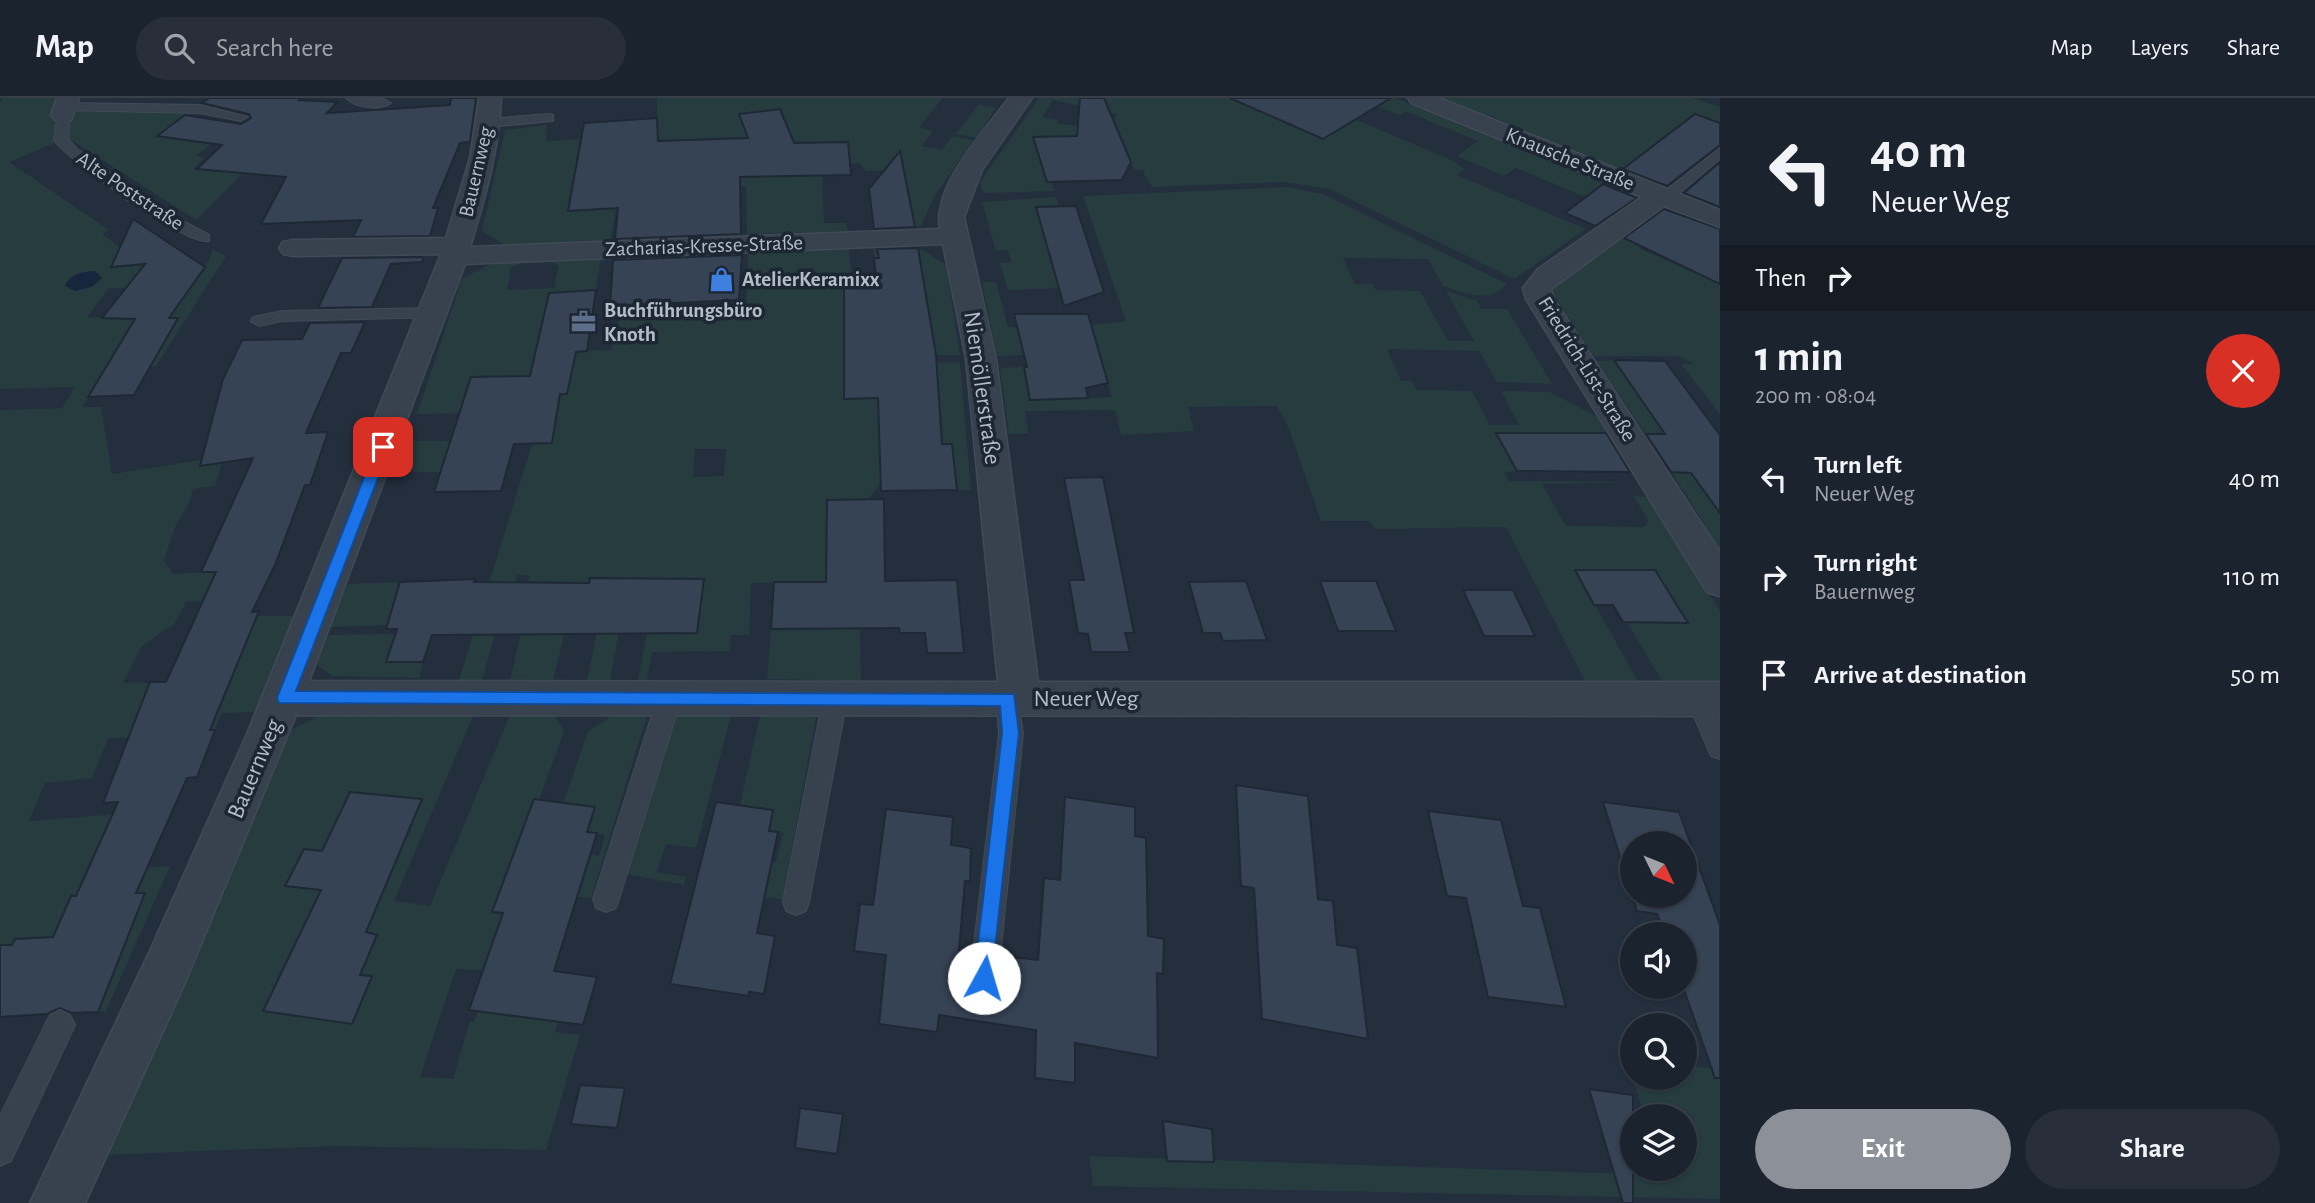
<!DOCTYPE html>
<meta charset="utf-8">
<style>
body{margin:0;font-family:"Alegreya Sans",sans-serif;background:#282f3a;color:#f1f3f6;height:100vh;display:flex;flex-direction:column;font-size:26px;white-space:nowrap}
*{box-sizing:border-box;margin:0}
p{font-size:23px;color:#a0a4aa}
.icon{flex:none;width:38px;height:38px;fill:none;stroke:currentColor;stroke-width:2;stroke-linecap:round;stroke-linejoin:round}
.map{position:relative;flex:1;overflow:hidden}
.panel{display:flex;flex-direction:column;background:#1b232e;width:595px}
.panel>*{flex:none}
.hud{background:#1b232e;color:#f1f3f6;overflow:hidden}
.needle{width:46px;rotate:133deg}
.buttons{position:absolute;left:1620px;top:733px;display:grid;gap:14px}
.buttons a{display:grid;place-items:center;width:77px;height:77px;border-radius:50%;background:#1b232e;box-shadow:0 2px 5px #0004,0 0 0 2px #39404a;font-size:35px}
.pin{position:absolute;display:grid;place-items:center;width:60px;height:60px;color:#fff;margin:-30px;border-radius:14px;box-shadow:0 4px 10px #0006}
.me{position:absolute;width:77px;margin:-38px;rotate:6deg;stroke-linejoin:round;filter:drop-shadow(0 0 5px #0008)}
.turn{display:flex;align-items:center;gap:24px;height:147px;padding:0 35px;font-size:32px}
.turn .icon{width:91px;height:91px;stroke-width:2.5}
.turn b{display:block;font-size:49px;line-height:60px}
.then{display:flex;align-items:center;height:66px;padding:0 35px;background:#0003;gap:14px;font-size:26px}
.round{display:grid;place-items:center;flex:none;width:74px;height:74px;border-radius:37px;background:#282f3a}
.head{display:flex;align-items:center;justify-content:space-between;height:119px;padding:0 35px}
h1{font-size:42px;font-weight:600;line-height:52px}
.action{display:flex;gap:14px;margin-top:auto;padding:14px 35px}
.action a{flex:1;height:80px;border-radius:42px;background:#8c9099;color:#fff;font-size:28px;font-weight:600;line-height:80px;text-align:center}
.action a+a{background:#282f3a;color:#f1f3f6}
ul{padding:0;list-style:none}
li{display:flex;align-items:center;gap:21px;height:98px;padding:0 35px}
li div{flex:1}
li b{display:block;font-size:26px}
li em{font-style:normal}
header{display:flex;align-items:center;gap:42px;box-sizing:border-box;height:98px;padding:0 35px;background:#1b232e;border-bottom:2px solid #39404a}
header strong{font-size:33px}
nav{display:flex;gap:38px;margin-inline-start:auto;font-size:24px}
.search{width:490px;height:63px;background:#282f3a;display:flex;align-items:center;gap:18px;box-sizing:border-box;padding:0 24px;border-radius:38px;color:#a0a4aa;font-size:26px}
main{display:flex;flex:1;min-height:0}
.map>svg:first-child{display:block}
.green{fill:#263c3f;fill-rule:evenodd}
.water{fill:#17263c}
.building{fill:#364354;stroke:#1f2835;stroke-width:2;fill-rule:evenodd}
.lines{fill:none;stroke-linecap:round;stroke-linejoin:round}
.lane-casing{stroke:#414a57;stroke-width:2}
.street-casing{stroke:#414a57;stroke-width:3}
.lane{fill:#38414e;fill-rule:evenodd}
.street{fill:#38414e;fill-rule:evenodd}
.route{fill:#1a73e8;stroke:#114b97;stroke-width:2}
.labels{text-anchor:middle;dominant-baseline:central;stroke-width:7;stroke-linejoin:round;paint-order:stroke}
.far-street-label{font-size:21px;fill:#b4bcc9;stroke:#1d2633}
.far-poi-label{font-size:21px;font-weight:bold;fill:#b4bcc9;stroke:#1d2633;text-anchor:start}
.street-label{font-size:24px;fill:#b4bcc9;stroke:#1d2633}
</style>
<header>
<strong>Map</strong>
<div class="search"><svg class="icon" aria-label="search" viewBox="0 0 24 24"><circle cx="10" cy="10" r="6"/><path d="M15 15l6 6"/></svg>Search here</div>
<nav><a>Map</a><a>Layers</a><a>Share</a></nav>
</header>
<main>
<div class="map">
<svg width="1720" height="1105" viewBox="0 0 1720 1105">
<rect width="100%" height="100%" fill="#242f3e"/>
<path class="green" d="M3,0H60L55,45L9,64L109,132L102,136L153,173L187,157L190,160L174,191L109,190L87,219L144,221L82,309H101L112,376L201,362V368L222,364L215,388L193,391L189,405L175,429L164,462L173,476L251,472L246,484L270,482L265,487L206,503L186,504L175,525L141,549L123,585H229L257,518H299L260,614L221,615L215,632L108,641L92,680L45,685L29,723L172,712L91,766L151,763L149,769L170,768L106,913L98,914L145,795L71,798L53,839L16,841L12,847H0V312L62,310L75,289L0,291V5Z
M657,0H943L919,29L933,33L922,48L941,52L953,38L974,42L935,97L921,128L873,132V123L903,72L866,73L859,65L832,67L822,74L824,125H845L848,133L747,136L746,88L711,90L658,123L741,119V137L633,141L636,116L617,66L576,68L568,112L616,111L610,143L505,147L482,133L505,32L547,27L546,43L614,39L615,25L657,21Z
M1039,0H1305L1451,62L1465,71L1457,77L1586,131L1514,181L1329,91L1284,84L1152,89L1142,72H1135L1127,56L1039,59L1047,84H1051L1054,93L987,95L982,93L980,84ZM1053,2L1117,16L1107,32L1057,25L1058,22L1042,19Z
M1372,0H1395L1624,94L1629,103L1592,127L1574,120L1595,103L1516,70L1504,78L1457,58L1478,43L1405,13L1399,17L1369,5Z
M1438,0H1692L1720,9V25L1695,16L1633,64L1671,85L1663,91L1491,18L1475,16Z
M979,6L996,10L976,40L956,36Z
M71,13L194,14L158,37L212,46L196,57L204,60L194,71L243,75L196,122L68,40L67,16Z
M1288,89L1323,96L1507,186C1487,207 1467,195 1443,188L1428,161L1343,160L1355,186H1372L1376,192L1420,193L1448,243H1474L1446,193L1477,203L1481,211H1507L1552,286L1497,284L1479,253L1387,251L1401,283H1412L1417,292L1472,293L1490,327H1519L1501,293L1549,294L1598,319L1634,374H1619L1595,335H1497L1517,373L1504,374L1509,383L1634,384L1542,386L1566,428L1644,429L1649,423L1633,398L1649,399L1720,513V585L1662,583L1627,524H1688L1655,472H1600L1578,477L1638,583L1586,585L1506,429L1375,431L1370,423H1321L1289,331L1277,308L1188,309L1194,333L1121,337L1115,312L1025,313L1028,335L1009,336L1000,270L1024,269L1031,302L1112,299L1102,267L1032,257L997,258L982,184H996L1008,229L1053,232L1126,223L1083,98Z
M1056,99L1083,189L1008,192L1000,165L1011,164L1008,152L996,153L982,104Z
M1660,113L1680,116L1720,132H1661L1639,150L1720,186V316L1681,266H1695L1678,258H1594L1550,191Z
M907,148L925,153L946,167L960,257L885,258L844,265V300H939L937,265H960L971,392H957L952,346H880L881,385L868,401L827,402V420L857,425L861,583L767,581L771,531H828L829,484L751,485L749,537H731L730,553L652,554L647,582H638L647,535H697L704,481L644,480L619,535L610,582H587L598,530L578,529L587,485L528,484L530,477H517L514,486H509L482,582H459L537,330L524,314L417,316L462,181L498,162L528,163L511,169L507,192L554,190L559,168L548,162L601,159L596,192L549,195L535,255L611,252L624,202L611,187L612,178L628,177L629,158L740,154L739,175L648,206L683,205V212L746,210L748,153L849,150L855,224L929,217L920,159L874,160L873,149ZM695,351H726L724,378L693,379Z
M213,152L226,158L156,268L130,270L209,162Z
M1614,262L1666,337L1720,384V454L1691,404L1597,263Z
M407,343H451L441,374H395Z
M399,484L387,527L330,529L346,486Z
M395,536L386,564H423L419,580L332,578L315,565L326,537Z
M521,536L564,537L553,582H510Z
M320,617L473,618L394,803L430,808L510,617L555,618L564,633L539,702L534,701L502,788L512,790L483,872L456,871L420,979L453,981L470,923L474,924L478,913L558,923L555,934L580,937L546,1052L338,1048L100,1057L289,633Z
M611,618H647L591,800L566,797L580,755L599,758L605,737L587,734L595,709L563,705L588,634Z
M674,618H731L696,750L666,746L657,774L686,779L684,787L626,776Z
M760,618L816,619L783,802L755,797L763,762L776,764L783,735L769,733L773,712L740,707Z
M1685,968L1720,971V1101L1093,1088L1089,1058L1659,1077L1658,1071H1685V1018H1644L1633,980H1685Z"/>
<path class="water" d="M95,173L102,180L92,189L75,193L65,188C69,176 84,173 95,173Z"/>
<path class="building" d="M209,0H301L299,2L337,4L327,15L450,7L451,0H476L470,44L460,45L433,110H438L430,138L353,139L361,122L261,126L286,79L197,71L222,47L157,38L185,17L241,26L251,20L249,16L202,5Z
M1080,0H1104L1131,64L1122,82L1047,84L1033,39L1077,38Z
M1230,0H1391L1323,41Z
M780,11L794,45L848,44L851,77L740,79L741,136L615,141L618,110L568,113L584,25L657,20L658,43L748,40L739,16Z
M1695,16L1720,25V47L1667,88L1623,71Z
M900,53L915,129L874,131L869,91Z
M1720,64V109L1684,95Z
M1603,86L1637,100L1595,128L1565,115Z
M1076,108L1104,194L1064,208L1036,109Z
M1664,111L1720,131V186L1624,140Z
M133,121L205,169L169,220H178L134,297L88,299L135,221L102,220L145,166L111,169Z
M918,150L936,257L942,346H952L957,392L881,393L878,300L844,301V188L877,187L874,160H879L877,151Z
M742,157L739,202L610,208L613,162Z
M424,159L422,164L391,166L372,209L318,210L342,160Z
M596,192L587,253L576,254L567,296H560L552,345L514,346L501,393L434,394L471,279L530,278L549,195Z
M1014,216H1088L1108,285L1086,290L1088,300L1030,302L1024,269H1027Z
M365,224L351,255H341L306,335L328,334L310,387H305L275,467L252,514L259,513L210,632H215L197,679L187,680L136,795H145L98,914L72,915L59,910L47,916L0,919V847H12L15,841L53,839L71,798H76L118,704L103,705L150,584H166L216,474H201L253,360L200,368L223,281L242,242L302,241L310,225Z
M1614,262L1665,263L1720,337V415L1691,375L1671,374L1646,336H1665Z
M1496,335H1606L1630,374L1517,373Z
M1103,379L1134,535H1125L1130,554H1091L1088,536L1078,535L1069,482H1084L1064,380Z
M884,401L885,483L957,482L964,555H927L925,535H900L899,530L771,531L774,484H826L827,402Z
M1575,472H1655L1688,525L1623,524L1613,507H1594Z
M590,480L704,481L697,535L432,537L423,564H386L397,531H386L400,484L475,481L474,484L589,485Z
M1246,483L1267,542L1223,543L1220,535H1203L1189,484Z
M1320,483H1376L1396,533H1338Z
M1463,492H1513L1535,538H1484Z
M1236,687L1308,698L1318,801L1333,803L1337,847L1357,850L1368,941L1262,921L1254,790L1241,788Z
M350,694L422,701L366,834L377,837L360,877L372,878L352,926L263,913L321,792L285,788L304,751L322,753Z
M1065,699L1135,709V738L1146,740L1148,838L1164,841L1163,876L1157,875L1158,960L1075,945V985L1035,980L1036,932L939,917L937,934L879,926L886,857L854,853L860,806L873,807L886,711L953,719L951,747L971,750L970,783H965L959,852L970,853L968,881L973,892L985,896L996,891L1003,858L1038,862L1044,780L1060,782Z
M534,701L595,709L587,734L597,735L554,873L597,879L583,927L469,912L503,815L492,814Z
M716,704L773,712L769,733L778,734L757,835L775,838L764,896L749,894V898L670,886Z
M1603,704L1679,714L1720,827V980H1715L1683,889L1685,836H1665L1657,816L1637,813ZM1633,746H1685V798H1633Z
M1428,713L1501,722L1523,808L1540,810L1566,909L1488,899L1466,800L1447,798Z
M580,987L625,990L617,1030L571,1026Z
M1589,991L1633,997V1105H1623Z
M800,1010L843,1016L837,1056L795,1050Z
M1163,1023L1212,1031L1214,1064L1167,1063Z"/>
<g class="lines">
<defs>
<path id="lane" d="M346,0L384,1L391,5C380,13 356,10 346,0Z
M65,5L200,7L248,19L241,23L200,15L60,12V6Z
M58,14L70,17L68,41L77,51L164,113L209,137V143C187,149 69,63 54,42Z
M548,16L553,17V23L488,29L481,25L488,21Z
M1720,50V61L1671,102H1661V96Z
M433,210L442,215L439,219L282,223L259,228L250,223L253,219L282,213Z
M669,591L677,594L681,601L619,801L616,810L606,814L596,810L593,801L657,601L661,594Z
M835,591L843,594L847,601L809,804L806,813L796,817L786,813L783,804L823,601L827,594Z
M1008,591L1016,594L1023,635L998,880L994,890L984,894L974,890L970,880L999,635L996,601L1000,594Z
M1699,592L1707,595L1720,623V661L1711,658L1687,602L1691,595Z
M60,912L70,917L75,927L11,1063L0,1068V1018L50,917Z"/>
<path id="street" d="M57,0H79L71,22H55L51,17Z
M479,0H501C499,52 485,100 470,149L940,131C932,88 985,32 1009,0H1032L982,72L964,119L996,261L1038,584H1720V618L296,617L183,889L85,1105H30L149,855L247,636L441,156L293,158L283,156L279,150L283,144L293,142L446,140L470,60ZM943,146L966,261L998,584L309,583L465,166Z
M1408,0H1439L1720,112V129L1664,108L1551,191L1554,201L1720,454V498L1707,494L1526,201L1523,190L1538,171L1642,99L1411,5Z"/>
</defs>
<use href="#lane" class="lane-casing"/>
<use href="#street" class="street-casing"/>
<use href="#lane" class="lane"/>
<use href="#street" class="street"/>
</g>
<path class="route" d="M383,344L390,349L296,593L1014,596L1019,635L991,887L984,889L977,887L974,880L1002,635L1000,608L279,605L277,600L376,349Z"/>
<defs>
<symbol id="shop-bare" viewBox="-9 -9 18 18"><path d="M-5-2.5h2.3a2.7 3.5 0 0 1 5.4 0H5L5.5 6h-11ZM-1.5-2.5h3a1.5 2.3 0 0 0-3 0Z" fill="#3f7fe0" stroke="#1d2633" stroke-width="2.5" paint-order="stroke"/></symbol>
<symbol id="office-bare" viewBox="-9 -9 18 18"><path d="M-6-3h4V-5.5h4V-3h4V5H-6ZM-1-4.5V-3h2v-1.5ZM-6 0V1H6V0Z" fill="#5c6f8a" stroke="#1d2633" stroke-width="2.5" paint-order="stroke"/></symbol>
</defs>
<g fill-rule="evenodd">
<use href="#shop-bare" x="704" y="164" width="35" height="35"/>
<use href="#office-bare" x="566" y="206" width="35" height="35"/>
</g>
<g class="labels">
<g class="far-street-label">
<text transform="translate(1570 61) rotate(22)">Knausche Straße</text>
<text transform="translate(476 74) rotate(-77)">Bauernweg</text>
<text transform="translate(130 93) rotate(34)">Alte Poststraße</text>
<text transform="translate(704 148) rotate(-2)">Zacharias-Kresse-Straße</text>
<text transform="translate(1587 271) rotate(58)">Friedrich-List-Straße</text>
</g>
<g class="far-poi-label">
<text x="742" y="181">AtelierKeramixx</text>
<text x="604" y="212">Buchführungsbüro<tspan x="604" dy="24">Knoth</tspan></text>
</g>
<g class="street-label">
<text transform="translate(982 290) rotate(82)">Niemöllerstraße</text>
<text x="1086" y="601">Neuer Weg</text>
<text transform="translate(255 671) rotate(-67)">Bauernweg</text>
</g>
</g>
</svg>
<div class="buttons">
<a><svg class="needle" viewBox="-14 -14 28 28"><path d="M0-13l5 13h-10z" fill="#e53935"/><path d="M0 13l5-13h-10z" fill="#a0a4aa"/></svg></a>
<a><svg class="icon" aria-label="sound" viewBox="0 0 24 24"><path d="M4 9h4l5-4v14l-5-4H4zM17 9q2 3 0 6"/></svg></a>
<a><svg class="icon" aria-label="search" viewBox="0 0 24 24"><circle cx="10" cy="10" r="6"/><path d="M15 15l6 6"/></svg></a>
<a><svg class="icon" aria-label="layers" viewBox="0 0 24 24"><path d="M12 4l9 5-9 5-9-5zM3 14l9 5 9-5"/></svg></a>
</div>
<div class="pin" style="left:383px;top:349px;background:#d93025"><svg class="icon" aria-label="arrive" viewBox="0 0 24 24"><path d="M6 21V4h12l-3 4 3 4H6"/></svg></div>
<svg class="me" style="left:984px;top:880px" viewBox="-20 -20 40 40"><circle r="19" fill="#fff"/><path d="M0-13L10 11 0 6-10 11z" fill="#1a73e8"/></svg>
</div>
<section class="panel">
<div class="hud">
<div class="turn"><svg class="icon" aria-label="left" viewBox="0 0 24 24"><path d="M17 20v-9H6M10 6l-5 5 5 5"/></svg><div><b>40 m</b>Neuer Weg</div></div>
<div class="then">Then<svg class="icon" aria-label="right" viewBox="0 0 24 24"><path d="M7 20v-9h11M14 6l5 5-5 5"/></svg></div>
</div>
<div class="head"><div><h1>1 min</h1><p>200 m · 08:04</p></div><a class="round" style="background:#d93025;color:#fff"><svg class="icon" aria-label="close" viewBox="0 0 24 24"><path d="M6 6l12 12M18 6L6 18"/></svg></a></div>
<ul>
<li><svg class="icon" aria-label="left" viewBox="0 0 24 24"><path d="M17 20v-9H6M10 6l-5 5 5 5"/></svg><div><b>Turn left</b><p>Neuer Weg</p></div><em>40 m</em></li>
<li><svg class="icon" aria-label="right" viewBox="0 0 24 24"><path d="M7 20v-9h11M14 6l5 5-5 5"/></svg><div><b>Turn right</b><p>Bauernweg</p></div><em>110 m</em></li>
<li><svg class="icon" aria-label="arrive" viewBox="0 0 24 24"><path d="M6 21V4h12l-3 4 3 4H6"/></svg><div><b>Arrive at destination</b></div><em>50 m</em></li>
</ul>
<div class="action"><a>Exit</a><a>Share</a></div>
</section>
</main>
